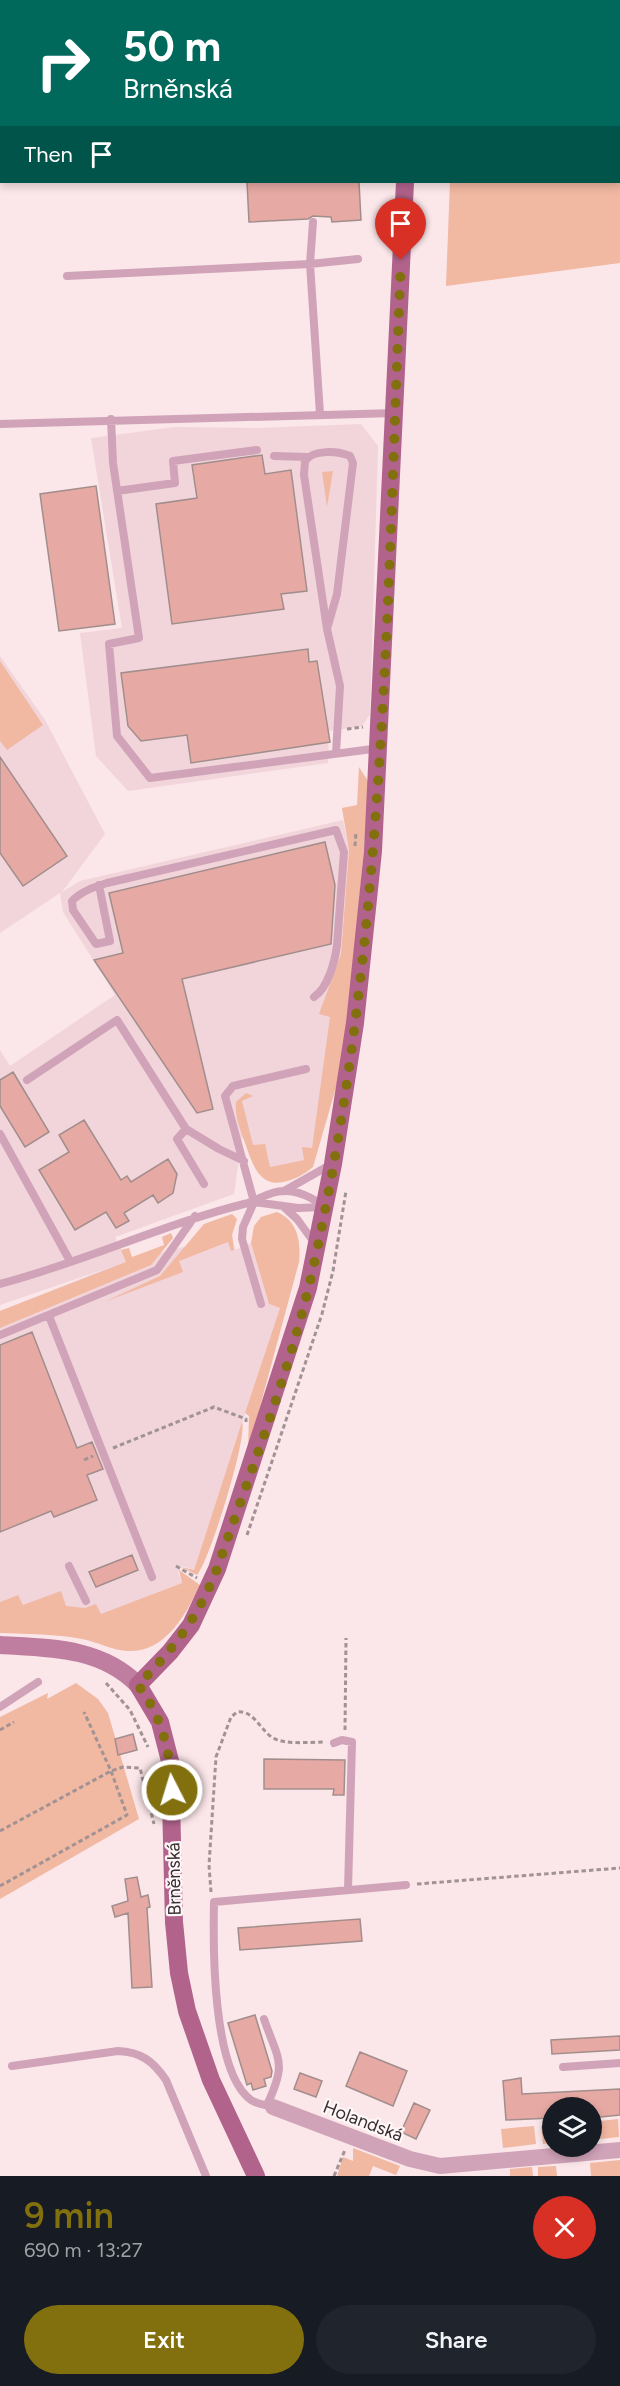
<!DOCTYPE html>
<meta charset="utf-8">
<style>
body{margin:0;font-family:Figtree,sans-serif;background:#20242c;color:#f1f3f6;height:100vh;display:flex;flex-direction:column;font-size:22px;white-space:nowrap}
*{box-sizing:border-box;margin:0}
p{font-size:20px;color:#9ea1a6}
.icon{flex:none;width:33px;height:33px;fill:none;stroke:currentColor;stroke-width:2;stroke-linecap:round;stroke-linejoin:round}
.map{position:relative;height:2176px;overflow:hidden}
.details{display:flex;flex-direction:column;background:#171b24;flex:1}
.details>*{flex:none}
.guide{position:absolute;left:0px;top:0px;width:621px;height:183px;box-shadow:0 3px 9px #0003;background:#00695c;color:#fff;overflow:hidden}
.controls{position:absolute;left:542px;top:2097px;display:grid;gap:12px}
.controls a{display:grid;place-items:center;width:60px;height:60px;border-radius:50%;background:#171b24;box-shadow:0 3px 9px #0003;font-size:30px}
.pin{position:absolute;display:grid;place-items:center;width:51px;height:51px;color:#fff;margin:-62px -26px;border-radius:50% 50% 50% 0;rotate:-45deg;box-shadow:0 0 6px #0007}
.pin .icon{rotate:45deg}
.me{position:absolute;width:66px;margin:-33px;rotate:355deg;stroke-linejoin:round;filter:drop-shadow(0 0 4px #0008)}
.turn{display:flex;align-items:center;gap:21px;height:126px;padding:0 24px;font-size:27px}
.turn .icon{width:78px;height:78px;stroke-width:2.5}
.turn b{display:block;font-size:42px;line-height:51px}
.then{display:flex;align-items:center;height:57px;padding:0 24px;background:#0003;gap:12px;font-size:22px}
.round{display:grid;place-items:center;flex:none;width:63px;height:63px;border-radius:32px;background:#20242c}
.headline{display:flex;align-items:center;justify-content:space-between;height:102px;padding:0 24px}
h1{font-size:36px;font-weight:600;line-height:45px;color:#82700f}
.primary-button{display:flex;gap:12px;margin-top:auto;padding:12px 24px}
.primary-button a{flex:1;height:69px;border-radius:36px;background:#82700f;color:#fff;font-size:24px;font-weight:600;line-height:69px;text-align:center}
.primary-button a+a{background:#20242c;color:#f1f3f6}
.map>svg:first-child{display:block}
.built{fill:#f1d5da}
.green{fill:#f1b8a2}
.building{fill:#e7a9a4;stroke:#a18e8c;stroke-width:1.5}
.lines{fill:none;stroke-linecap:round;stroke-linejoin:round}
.path{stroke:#a19295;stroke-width:3;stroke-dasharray:4.5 3;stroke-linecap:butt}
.lane{stroke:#d0a3b8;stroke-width:8}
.street{stroke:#d0a3b8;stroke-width:16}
.secondary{stroke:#bf7e9f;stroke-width:18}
.primary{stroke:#b1638c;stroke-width:18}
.route{stroke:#82700f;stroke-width:10;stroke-dasharray:0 18}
.labels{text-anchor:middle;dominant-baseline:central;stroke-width:4.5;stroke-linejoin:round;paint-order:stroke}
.street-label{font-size:18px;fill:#362e30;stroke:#fff7f8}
</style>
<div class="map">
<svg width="620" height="2176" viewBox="0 0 620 2176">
<rect width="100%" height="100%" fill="#fbe6e9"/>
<path class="built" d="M361,424L378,446L370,714L362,726L329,731L328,763L128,791L96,756L80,633L122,628L91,438L175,427L258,428Z
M0,656L45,720L105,834L62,892L80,881L343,820L349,850L341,954L312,1148L304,1160L270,1167L242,1137L234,1194L115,1237L127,1261L232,1235L235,1250L251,1243L269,1304L280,1308L194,1570L182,1566L178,1572L182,1583L100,1615L85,1608L22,1605L18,1595L0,1602V1311L108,1268L0,1305V1050L10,1066L115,995L63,912L60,893L0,933Z"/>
<path class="green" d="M449,0H579L449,1Z
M620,78V263L446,286L450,182H620Z
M333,471L327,507L322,472Z
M0,661L43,725L7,750L0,741Z
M359,767L370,784L348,1022L337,1084L313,1167C305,1174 294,1180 283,1182C259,1187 252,1163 245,1143C240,1129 235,1118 236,1102L246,1093L253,1096L242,1101L253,1145L265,1144L270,1167L304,1160L302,1147L312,1148L330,1017L319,1014L341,954L349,850L342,808L357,805Z
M277,1212C298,1221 301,1242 299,1262L248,1451L249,1416L245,1413L280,1308L269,1304L251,1243L254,1226L261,1217Z
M232,1214L237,1219L232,1235L234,1250L231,1251L228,1242L179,1261L183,1272L104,1302L160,1276L204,1224Z
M171,1233L173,1238L151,1265L0,1328V1311L126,1262L121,1250L129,1248L132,1257L164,1245L162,1237Z
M242,1422C248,1437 209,1562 197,1575L181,1567L194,1570Z
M179,1570L200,1585C186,1614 166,1653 127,1651C112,1650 97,1642 82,1639C55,1634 28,1634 0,1633V1602L18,1595L23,1605L61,1591L66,1606L85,1608L96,1604L101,1614L182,1583Z
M76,1683L98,1699L108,1713L139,1819L0,1899V1717L48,1693L47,1699Z
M618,2119L619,2137L591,2140V2122Z
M552,2125V2143L543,2144L541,2126Z
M534,2126L536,2144L503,2148L501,2129Z
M353,2148L400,2166L396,2175L373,2166L369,2176H337L343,2157L353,2161Z
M620,2160V2176H591L590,2163Z
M556,2166L557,2176H538V2167Z
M532,2167L533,2176H510V2169Z"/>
<path class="building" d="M247,182H359L361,220L332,222L331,217L313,216L308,219L249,222Z
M262,455L265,474L291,470L307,591L281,594L284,609L172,624L156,504L197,498L192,465Z
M96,486L115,624L59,631L40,494Z
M308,649L309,662L317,661L330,742L191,763L187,735L141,741L128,726L121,673Z
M0,757L67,856L23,886L0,853Z
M325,842L335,885L331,944L182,979L213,1109L197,1113L94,960L123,953L109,893Z
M13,1072L49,1132L25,1147L0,1106V1080Z
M84,1120L121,1180L127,1176L131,1182L168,1159L177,1174L173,1193L158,1203L153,1195L124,1213L129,1221L116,1228L106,1212L75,1230L39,1170L69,1152L59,1135Z
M32,1332L77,1448L92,1442L103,1469L87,1475L97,1500L54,1517L51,1511L0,1532V1345Z
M132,1555L138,1570L96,1587L89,1572Z
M133,1734L137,1750L118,1755L115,1739Z
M264,1759L345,1760L344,1795H333L334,1789H264Z
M137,1877L141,1897L148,1895L150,1907L147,1908L152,1987L132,1988L128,1913L115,1917L112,1906L128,1901L125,1879Z
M360,1919L362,1941L240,1950L238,1928Z
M255,2015L272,2071L271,2077L264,2079L266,2086L253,2090L251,2083L247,2085L228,2023Z
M620,2036V2050L552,2054L551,2040Z
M360,2052L407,2071L393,2106L346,2086Z
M300,2073L322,2081L316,2097L294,2089Z
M521,2078L522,2094L620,2089V2115L591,2118V2108H552V2118L506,2120L503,2081Z
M414,2103L430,2110L416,2139L401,2132Z"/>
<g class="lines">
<path class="path" d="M0,21L2,18
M347,729L363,727
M355,846L356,832
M113,1448L214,1407L246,1419V1422
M84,1460L93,1456
M247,1535L322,1314L333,1271L346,1191
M176,1566L197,1578
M106,1683L130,1710L148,1747
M0,1730L14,1722
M345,1730L346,1638
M0,1831L111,1771L123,1767L140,1768L154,1824
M417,1884L620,1868
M0,1886L127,1815L111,1771L84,1712
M211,1892L209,1865L216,1757L231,1717L237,1712C254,1710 260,1730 273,1738C286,1745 310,1742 325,1742
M334,2176L345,2150"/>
<path class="lane" d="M313,222L310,264L320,414
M67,276L310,264L358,259
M111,419L113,463L139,638L109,644L117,736L150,778L380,748
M0,424L395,413
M274,456L307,457
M117,491L175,483L173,461L257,450
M327,629L304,475L305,461C313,449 338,451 350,456L353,463L337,594L327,629L340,686L336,753
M99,885L110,941L96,944L73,910L72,901C82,891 94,887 107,883L336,830L344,852L337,945C335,961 328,988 314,997
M27,1080L117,1020L186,1129L219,1149L244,1161
M186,1129L177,1139L204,1184
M0,1134L70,1261
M284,1191L330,1165
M254,1202L298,1208L325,1207
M284,1207L297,1219L316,1245
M0,1284C83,1262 161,1225 244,1204C258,1201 269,1191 283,1191C299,1190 313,1198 325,1207
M261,1304L242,1239L243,1227L254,1202L225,1096L233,1086L306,1069
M49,1316L152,1577
M0,1335L157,1270L195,1216
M69,1566L86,1601
M0,1707L38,1682
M334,1743L342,1740L352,1742L348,1890
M264,2019C279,2062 287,2062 267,2105
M12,2066L118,2051C141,2052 153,2061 166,2080L206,2176
M563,2067L620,2063
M273,2107C266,2105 257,2104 251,2100C212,2072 213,1946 214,1902L406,1885"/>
<path class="street" d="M22,2L23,0
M0,40L2,38
M273,2107L410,2159L440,2166L620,2150"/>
<path class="secondary" d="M0,1645C49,1648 101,1647 138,1685"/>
<path class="primary" d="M417,2L418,0
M256,2176L211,2080L187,2011L179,1973L174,1922L170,1761L160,1722L138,1685L170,1652L191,1625L217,1569L308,1288L333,1164L355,1023L373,851L405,182"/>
</g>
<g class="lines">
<path class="route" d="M172,1790C170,1750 162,1717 138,1685C173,1650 199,1616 217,1569C251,1470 292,1366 314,1264C386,935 387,595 401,260"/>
</g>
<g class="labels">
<g class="street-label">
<text transform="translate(174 1879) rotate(-91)">Brněnská</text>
<text transform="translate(363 2121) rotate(21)">Holandská</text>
</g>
</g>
</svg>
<div class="controls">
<a><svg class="icon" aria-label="layers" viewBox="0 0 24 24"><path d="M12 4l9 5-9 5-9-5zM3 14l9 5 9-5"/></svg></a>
</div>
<div class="pin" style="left:401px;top:260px;background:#d93025"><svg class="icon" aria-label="arrive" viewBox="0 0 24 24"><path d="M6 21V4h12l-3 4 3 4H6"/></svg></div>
<svg class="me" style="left:172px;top:1790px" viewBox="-20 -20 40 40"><circle r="17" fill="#82700f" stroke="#fff" stroke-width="3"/><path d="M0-11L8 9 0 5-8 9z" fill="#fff"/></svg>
<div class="guide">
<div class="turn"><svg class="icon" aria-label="right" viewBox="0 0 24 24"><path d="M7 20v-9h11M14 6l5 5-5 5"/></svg><div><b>50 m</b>Brněnská</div></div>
<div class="then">Then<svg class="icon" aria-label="arrive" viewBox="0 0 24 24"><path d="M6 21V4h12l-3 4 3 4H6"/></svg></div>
</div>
</div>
<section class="details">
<div class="headline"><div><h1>9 min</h1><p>690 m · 13:27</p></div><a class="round" style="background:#d93025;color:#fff"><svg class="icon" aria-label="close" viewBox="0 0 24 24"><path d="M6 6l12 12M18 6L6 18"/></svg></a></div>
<div class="primary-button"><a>Exit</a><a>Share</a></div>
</section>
